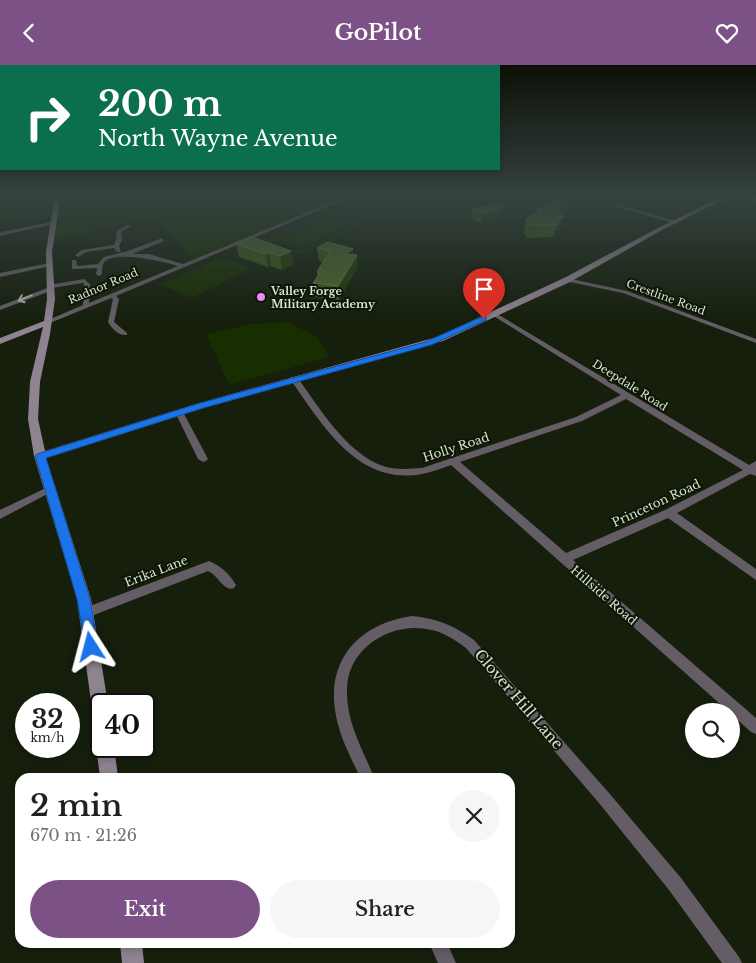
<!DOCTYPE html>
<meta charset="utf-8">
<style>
body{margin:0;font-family:"Libre Baskerville",serif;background:#f6f6f6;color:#202124;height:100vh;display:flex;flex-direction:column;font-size:19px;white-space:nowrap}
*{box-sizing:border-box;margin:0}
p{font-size:16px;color:#757577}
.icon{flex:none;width:28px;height:28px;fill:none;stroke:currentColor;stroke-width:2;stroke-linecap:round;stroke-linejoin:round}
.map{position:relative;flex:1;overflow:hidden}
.panel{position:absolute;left:15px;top:708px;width:500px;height:175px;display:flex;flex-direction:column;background:#fff;border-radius:15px;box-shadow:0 2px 8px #0003}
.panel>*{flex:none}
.guide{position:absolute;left:0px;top:0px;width:500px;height:105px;box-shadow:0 2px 8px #0003;background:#0b6e4f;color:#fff;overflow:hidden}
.buttons{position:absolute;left:685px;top:638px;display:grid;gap:10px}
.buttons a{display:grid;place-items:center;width:55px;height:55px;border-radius:50%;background:#fff;box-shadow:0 2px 8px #0003;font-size:25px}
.speed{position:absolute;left:15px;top:628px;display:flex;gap:10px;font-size:25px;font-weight:700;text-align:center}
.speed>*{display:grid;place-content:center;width:65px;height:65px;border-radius:50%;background:#fff;box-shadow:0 2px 8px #0003;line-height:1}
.speed small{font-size:12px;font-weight:400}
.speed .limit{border:2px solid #111;border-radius:8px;background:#fff;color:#111}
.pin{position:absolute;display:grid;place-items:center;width:42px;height:42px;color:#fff;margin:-51px -21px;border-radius:50% 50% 50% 0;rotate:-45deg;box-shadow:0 0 5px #0007}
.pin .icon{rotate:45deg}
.me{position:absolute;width:55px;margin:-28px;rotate:351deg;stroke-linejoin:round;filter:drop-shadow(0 0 4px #0008)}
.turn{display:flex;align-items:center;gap:18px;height:105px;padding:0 15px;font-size:22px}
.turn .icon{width:65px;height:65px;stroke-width:2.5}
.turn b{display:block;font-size:35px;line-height:42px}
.round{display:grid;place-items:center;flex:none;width:52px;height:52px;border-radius:26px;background:#f6f6f6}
.headline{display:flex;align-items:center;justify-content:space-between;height:85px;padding:0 15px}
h1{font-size:30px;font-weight:600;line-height:38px}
.cta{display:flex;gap:10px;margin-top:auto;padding:10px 15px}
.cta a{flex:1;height:58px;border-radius:30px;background:#7c5185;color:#fff;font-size:20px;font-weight:600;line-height:58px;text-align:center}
.cta a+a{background:#f6f6f6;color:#202124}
header{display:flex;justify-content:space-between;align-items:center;height:65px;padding:0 15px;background:#7c5185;color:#fff;font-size:22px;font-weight:600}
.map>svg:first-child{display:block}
.green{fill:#182e00;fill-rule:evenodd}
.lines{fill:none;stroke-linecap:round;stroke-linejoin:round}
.stream{stroke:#551c5e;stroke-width:1}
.street{fill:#655d66;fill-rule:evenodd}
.secondary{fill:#8f8291;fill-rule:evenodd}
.wall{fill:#395615}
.shaded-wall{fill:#233909}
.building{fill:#4a642a;stroke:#617844}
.oneway{stroke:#abaca8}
.route{fill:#1a73e8;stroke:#114b97}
.poi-dot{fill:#ec8cfb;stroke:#0c1604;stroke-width:2}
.labels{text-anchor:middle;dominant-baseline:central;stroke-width:4;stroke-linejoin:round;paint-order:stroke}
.far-street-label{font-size:11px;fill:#d9e1d4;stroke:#0c1604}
.far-poi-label{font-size:11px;font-weight:bold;fill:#d9e1d4;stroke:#0c1604;text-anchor:start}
.street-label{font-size:12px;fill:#d9e1d4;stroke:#0c1604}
.near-street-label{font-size:15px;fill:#d9e1d4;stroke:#0c1604}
</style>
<header><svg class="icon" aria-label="back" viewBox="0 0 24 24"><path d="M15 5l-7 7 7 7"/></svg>GoPilot<svg class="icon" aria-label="heart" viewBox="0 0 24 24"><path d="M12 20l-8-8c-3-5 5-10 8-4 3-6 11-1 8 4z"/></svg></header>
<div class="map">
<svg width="756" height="898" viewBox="0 0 756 898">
<rect width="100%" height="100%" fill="#151f0c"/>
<path class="green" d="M58,130H353L279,162L193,195L153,151L49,178Z
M29,140L26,151L0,156V145Z
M336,148L350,149L361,155L360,160L305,188L279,187L268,182V177L273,172L318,152ZM343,150L354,153L356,158L306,184L282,186L272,181V177L276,173C298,163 319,150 343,150Z
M326,153L351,159L304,183L279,175Z
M221,193L251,203L192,233L161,220Z
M288,257L316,271L329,292L233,319L228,317L206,269L251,259Z"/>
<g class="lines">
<path class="stream" d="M754,130L756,132"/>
<path class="street" d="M349,130H355L116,231L119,234L114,257L127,268V270C119,271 112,264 108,257L113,234L111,233L50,258H46V256L83,240L84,219L83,218L52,223L53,225L0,245V241L50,222L49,220L84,214L90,219L89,238L178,201C164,197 115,185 104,197C102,201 102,205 102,209L99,211L96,209L97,203L72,204V195H76L77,201L98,199L104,192L128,186L162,173L164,176L132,189H149L183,199Z
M617,139L676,156V157L672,158L615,141Z
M52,157L54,159L0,171V167Z
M127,160L131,161L121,167L122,175L119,181L121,187H117L114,183L86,187L78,192L75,190L82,185L114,180L116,175L117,166Z
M49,198L51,199V201L0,212V208Z
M567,213L627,226L756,274V278L623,228L565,216L564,215Z
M494,247L749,400L756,396V411L750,409L677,448L756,504V515L668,453L573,495L756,653V669L751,667L731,649V646H728L451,400C442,403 432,407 422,409C357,421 322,359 290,314L291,312H297C319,342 346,388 383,401C395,405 409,404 422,403L576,352L621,330L492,250V248ZM626,334L743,405L665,445L566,488L460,397L582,356Z
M179,344L183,347L208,394L206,396L203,397L198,394L175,347Z
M50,421L55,424L53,426L0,454V445Z
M209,496C221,501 229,508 236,520L234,523C224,527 219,511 208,506L86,553L82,552L80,548L82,544Z
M412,551C436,553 455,561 474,575L609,728L681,813L739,892L742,898H722L669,825L599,738L466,583C455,575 445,568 432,565C393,555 347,582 347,625C346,657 362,683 374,712H360C350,691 338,668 335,645C327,592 362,558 412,551Z
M429,878H447L456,898H438Z"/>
<path class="secondary" d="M55,130H61L52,187L55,234L50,269L40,317L38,354L45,386L196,339L437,272L564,213L658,163L725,130H733L662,165L570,217L443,276L204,343L46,393L91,534L108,639H101V659L95,657L93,651L77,534L34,391L28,354L30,317L43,262L0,279V273L44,256L47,234L46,187Z
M734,130L756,132V136L735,131Z
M101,674V681H114L118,712H100L96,681Z
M120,878H142L144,898H122Z"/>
</g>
<path class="wall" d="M544,141L567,151L563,153L560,165L556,166L553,172L527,173L524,167L526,154L536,150L537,144L544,143Z
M472,144H503L502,153L481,158L471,154Z
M236,179L291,186L293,199L282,205L271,201L268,202L239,192Z
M317,183L357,190V203L339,235L314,232L313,218L317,212V207L323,197L319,196Z"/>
<path class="shaded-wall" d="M570,139L567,151L563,153L560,165L556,166L553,172L557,160V144Z
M503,144L502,153L481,158L482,149Z
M353,184L354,195L357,190V203L339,235L338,221L345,189Z
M291,186L293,199L282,205L280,191Z
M269,187L271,201L268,202L266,189Z"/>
<path class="building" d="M559,135L570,139L557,144L563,152L560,153L557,160H530L526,154L533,149L540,152L537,144L546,143L544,141Z
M502,138L503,144L482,149L472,144Z
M252,172L291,186L280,191L269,187L266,189L236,179Z
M328,177L353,184L345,189L357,190L338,221L313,218L320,208L317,207L330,186L317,183Z"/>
<defs><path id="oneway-shaft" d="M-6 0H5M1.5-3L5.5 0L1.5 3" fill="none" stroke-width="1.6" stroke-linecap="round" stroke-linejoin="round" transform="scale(1.25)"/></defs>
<use class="oneway" href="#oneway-shaft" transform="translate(25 233) rotate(158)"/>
<linearGradient id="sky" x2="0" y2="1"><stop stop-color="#0c1107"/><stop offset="0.51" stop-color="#354240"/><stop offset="1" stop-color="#354240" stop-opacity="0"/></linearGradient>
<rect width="756" height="256" fill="url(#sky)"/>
<path class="route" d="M484,251L486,252V255L431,280L203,343L46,393L90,534L98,582L96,586L91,588L86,586L77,534L35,391L37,389L197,339L425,277Z"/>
<circle class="poi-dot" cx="261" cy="232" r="5"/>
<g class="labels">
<g class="far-street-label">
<text transform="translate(103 221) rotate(-23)">Radnor Road</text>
<text transform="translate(666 232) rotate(20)">Crestline Road</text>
<text transform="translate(630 320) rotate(32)">Deepdale Road</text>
</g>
<g class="far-poi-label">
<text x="271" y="226">Valley Forge<tspan x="271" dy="13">Military Academy</tspan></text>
</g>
<g class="street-label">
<text transform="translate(456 382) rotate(-18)">Holly Road</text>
<text transform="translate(656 438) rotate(-25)">Princeton Road</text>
<text transform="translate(156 506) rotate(-21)">Erika Lane</text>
<text transform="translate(604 530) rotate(41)">Hillside Road</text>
</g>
<g class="near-street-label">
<text transform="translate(519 634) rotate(49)">Clover Hill Lane</text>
</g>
</g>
</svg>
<div class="buttons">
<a><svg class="icon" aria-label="search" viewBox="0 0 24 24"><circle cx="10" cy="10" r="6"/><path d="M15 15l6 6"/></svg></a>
</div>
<div class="speed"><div>32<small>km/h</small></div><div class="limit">40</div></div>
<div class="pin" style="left:484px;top:254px;background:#d93025"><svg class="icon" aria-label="arrive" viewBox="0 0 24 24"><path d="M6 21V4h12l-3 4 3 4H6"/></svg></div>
<svg class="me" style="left:91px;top:582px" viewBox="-20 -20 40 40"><path d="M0-17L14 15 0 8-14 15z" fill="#1a73e8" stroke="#fff" stroke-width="4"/></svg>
<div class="guide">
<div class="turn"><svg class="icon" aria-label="right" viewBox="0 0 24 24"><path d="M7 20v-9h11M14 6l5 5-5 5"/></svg><div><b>200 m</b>North Wayne Avenue</div></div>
</div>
<section class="panel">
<div class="headline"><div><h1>2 min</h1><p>670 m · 21:26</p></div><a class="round"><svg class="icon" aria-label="close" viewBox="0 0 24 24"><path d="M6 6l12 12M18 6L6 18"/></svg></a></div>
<div class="cta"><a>Exit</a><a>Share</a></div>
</section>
</div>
